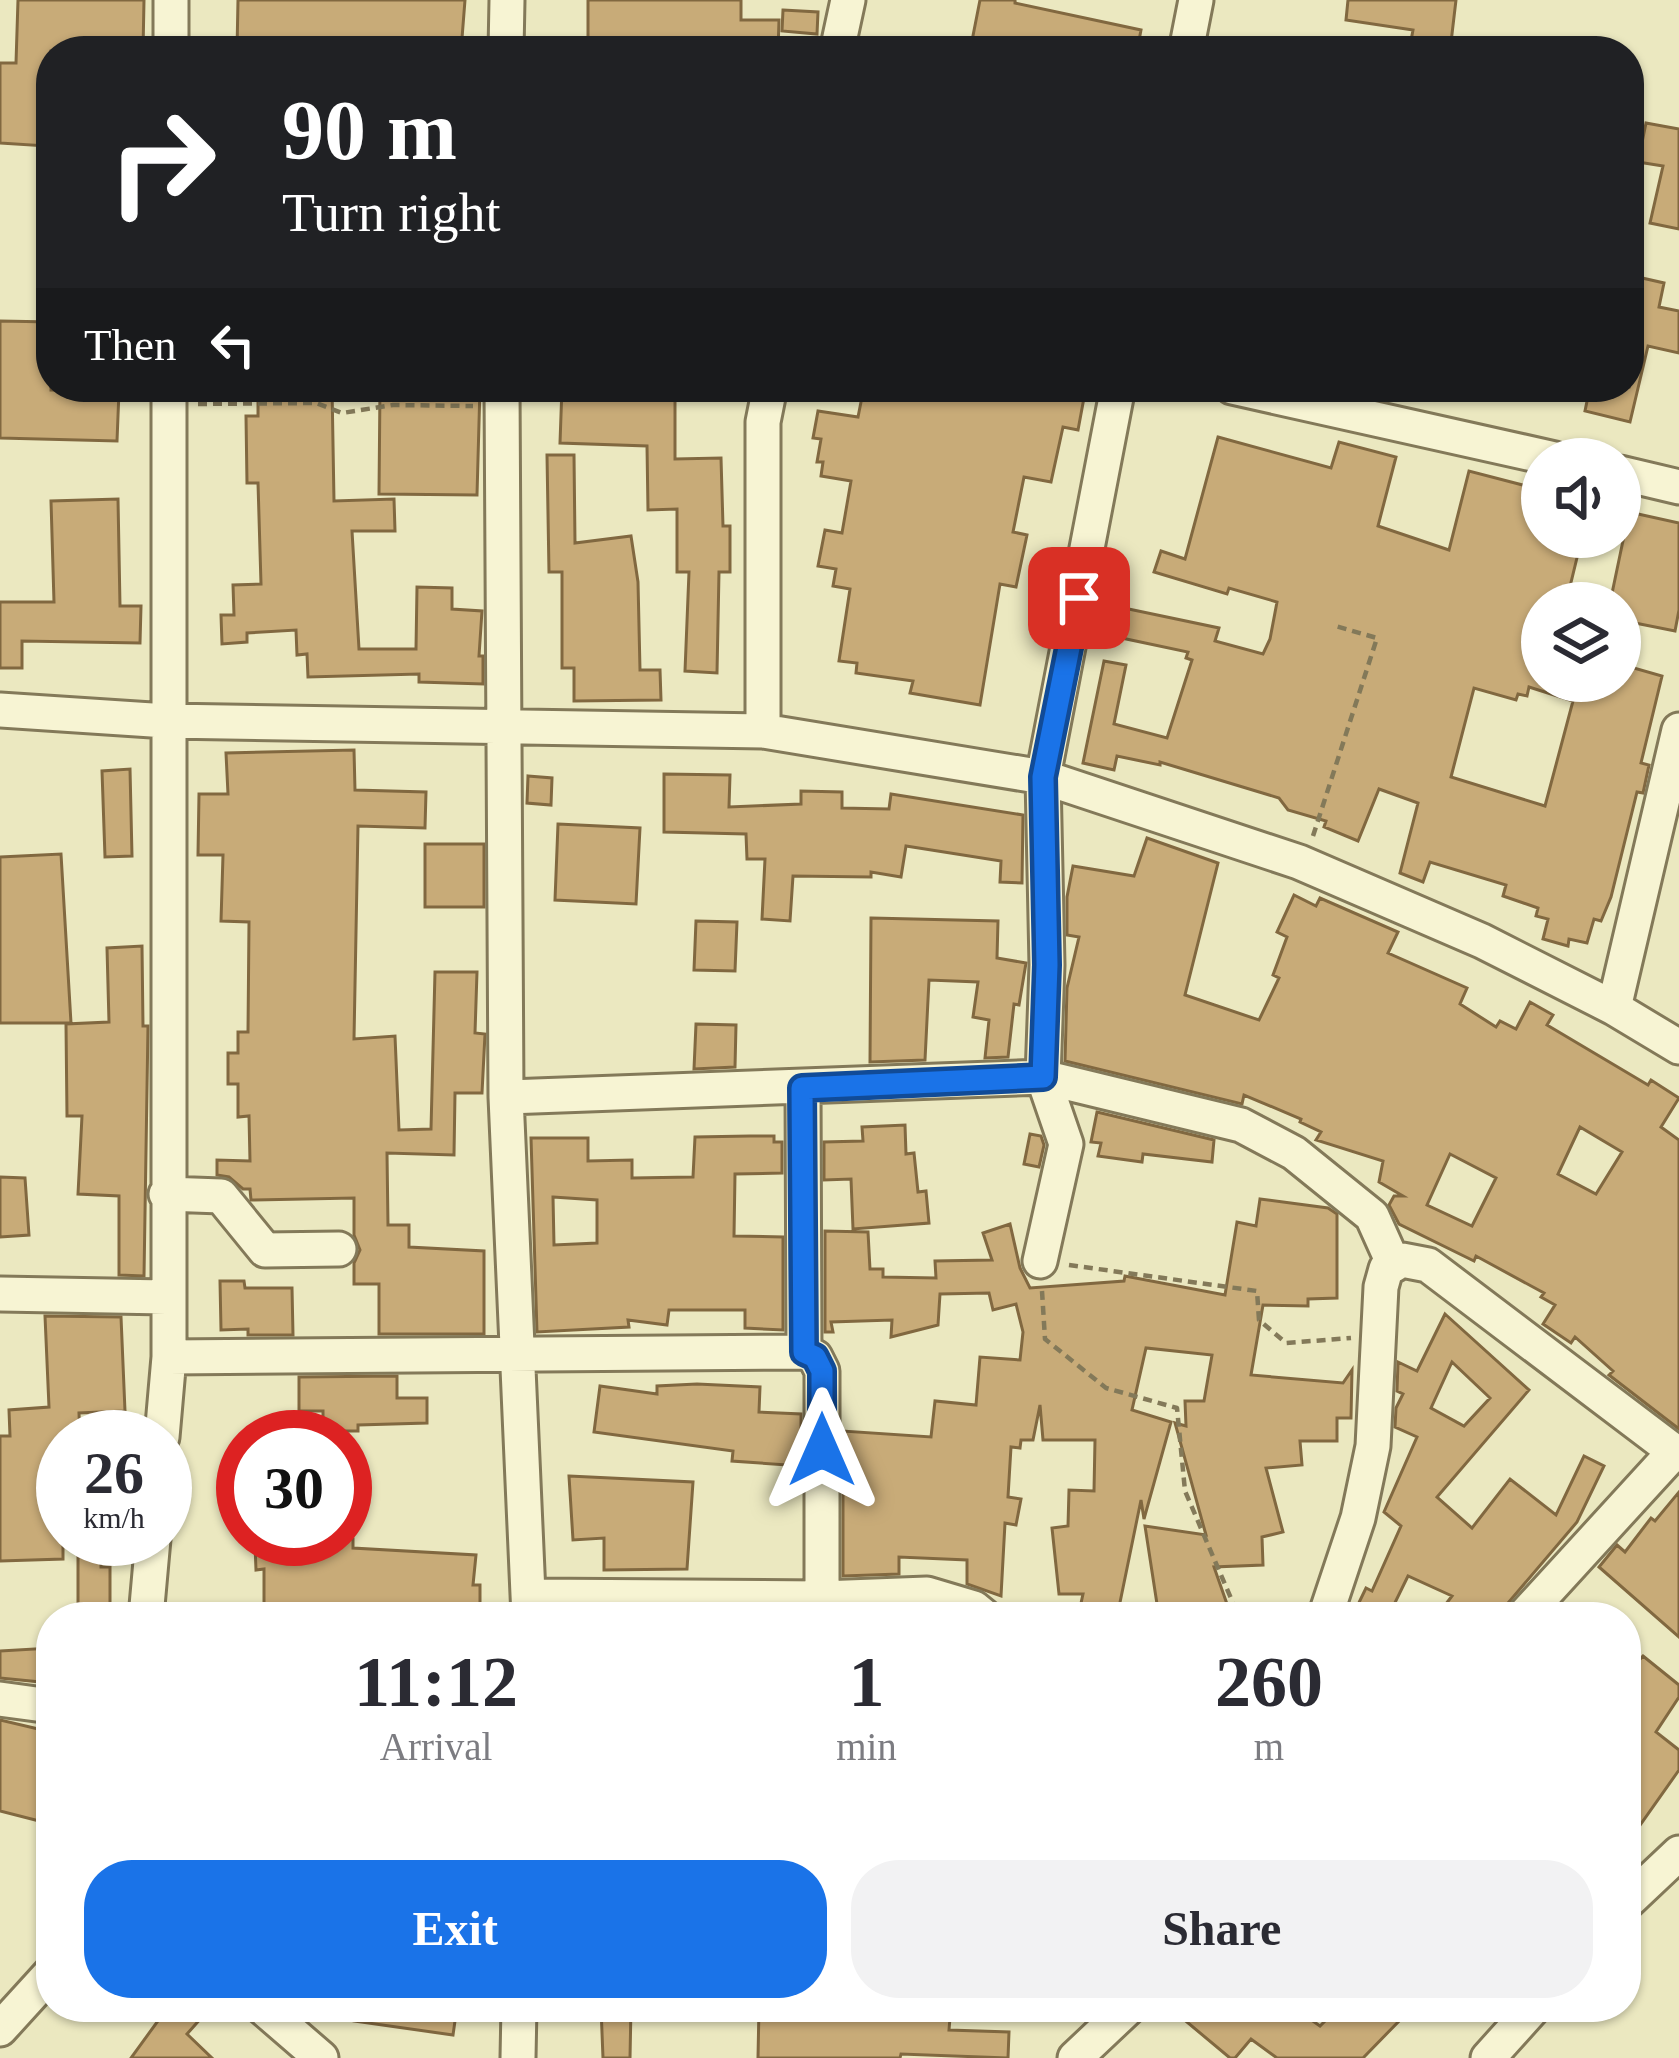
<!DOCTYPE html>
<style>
body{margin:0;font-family:"Times New Roman",serif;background:#f2f2f3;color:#2b2b33;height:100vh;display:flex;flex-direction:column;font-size:45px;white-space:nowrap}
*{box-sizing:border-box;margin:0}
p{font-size:39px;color:#7c7c81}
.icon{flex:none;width:66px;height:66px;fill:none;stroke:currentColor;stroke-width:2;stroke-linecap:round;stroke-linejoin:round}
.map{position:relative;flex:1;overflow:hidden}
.sheet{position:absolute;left:36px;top:1602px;width:1605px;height:420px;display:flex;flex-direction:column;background:#fff;border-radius:48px;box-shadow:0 3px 9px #0004}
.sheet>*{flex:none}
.guide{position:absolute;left:36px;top:36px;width:1608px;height:366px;border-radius:48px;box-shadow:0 3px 9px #0004;background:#202124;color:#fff;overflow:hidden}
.fabs{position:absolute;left:1521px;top:438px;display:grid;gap:24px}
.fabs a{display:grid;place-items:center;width:120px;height:120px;border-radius:50%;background:#fff;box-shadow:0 3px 9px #0004;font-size:60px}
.speed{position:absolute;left:36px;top:1410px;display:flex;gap:24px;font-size:60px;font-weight:700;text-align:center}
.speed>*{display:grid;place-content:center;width:156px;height:156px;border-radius:50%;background:#fff;box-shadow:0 3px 9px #0004;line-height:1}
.speed small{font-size:30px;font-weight:400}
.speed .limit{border:18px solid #d22;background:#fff;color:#111}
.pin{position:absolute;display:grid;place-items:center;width:102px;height:102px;color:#fff;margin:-51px;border-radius:24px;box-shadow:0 6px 18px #0006}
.me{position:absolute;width:132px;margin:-66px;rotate:0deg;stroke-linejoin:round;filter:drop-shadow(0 0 9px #0008)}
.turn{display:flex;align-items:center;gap:42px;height:252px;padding:0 48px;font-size:54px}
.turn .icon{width:156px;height:156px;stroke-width:2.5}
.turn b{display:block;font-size:84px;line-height:102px}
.then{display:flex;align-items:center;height:114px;padding:0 48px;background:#0003;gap:24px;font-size:45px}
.eta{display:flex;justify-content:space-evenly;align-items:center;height:204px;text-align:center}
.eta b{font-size:72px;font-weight:800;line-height:84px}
.primary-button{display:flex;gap:24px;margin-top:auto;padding:24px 48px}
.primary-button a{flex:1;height:138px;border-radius:48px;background:#1a73e8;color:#fff;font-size:48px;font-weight:800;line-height:138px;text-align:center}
.primary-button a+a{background:#f2f2f3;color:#2b2b33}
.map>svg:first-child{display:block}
.building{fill:#c8ab78;stroke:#816840;stroke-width:3;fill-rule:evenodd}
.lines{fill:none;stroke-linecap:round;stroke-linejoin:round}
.minor-casing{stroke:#837959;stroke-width:39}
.path{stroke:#837959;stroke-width:4.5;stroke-dasharray:9 6;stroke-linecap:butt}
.minor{stroke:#f7f4d3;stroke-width:33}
.route-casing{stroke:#114b97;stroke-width:30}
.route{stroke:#1a73e8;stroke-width:21}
</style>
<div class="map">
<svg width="1679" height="2058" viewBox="0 0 1679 2058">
<rect width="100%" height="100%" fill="#ebe8c0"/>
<path class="building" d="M18,0H144L143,51H51V87H45L46,146L0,143V63H16Z
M238,0H465L461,51H237Z
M588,0H741V20H779L778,51H588Z
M980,0H1015V3L1141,30L1137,51H1078L1007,38L1005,51H970Z
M1348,0H1456L1450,51H1409L1413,30L1346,20Z
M783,10L818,12L817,34L782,31Z
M1646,123L1679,129V229L1650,223L1663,166L1638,162Z
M1629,275L1664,283L1659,307L1679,311V353L1648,346L1630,422L1585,411L1590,387H1629Z
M0,321L51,322V390L119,391L117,441L0,438Z
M258,387H332L334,501L394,499L395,531H352L359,649H416L417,587L452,588V609L482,611L479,656H483V684L419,682V674L308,677L307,654L297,655L296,630L247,633V642L222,644L221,615H234L233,585L261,584L258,483H247L246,416H258Z
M380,387H480L477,495L379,494Z
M562,387H675V459L721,458L723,526H730V572H719L717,673L685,671L689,572H677V509L648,510L647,446L560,443Z
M864,387L919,398L921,387H1086L1078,430L1063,427L1051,482L1024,477L1013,532L1027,535L1016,587L1000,584L980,705L910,693L913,681L856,673L857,663L839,661L850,589L833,586L836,569L818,566L825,530L842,533L851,481L821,476L823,462H817L821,439L813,438L818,411L858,417Z
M1218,437L1331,468L1339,442L1396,457L1378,526L1449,550L1469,471L1542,490V537H1582L1566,603H1542V681H1620V664L1662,676L1641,763L1649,765L1643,793L1637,792L1611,897L1601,921L1594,919L1587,943L1569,939L1568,946L1543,939L1548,919L1536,916L1538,908L1503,896L1506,885L1430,862L1423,882L1400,873L1418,803L1379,789L1358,841L1324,827L1326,821L1288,810L1279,798L1160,762V765L1117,756L1114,770L1083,763L1104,661L1126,665L1114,724L1167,738L1192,660L1186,658L1188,652L1117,637L1124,608L1219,628L1215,641L1263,654L1270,639L1277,602L1229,588L1227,594L1154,572L1161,551L1185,559ZM1529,687L1573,701L1545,806L1451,777L1474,688L1516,700L1518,694L1527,696Z
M547,455H574L575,543L631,536L638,582L640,670H660L661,700L574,701V668H562V572H549Z
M118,499L120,606H141L140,643L22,641V668H0V602H54L51,501Z
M1629,512L1679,523V610L1675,631L1620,620V603H1610Z
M354,750L355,790L426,792L425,828L358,826L354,1039L395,1036L399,1130L431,1129L435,972H477L475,1033L485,1034L482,1093H455L454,1155L387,1153L388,1225H409V1247L484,1251V1334H379V1284H354V1263L360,1250L354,1235V1198L251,1200L250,1189H243L229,1177L217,1175V1160L250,1161L249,1116L238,1117V1084H228V1053H238V1032H248L249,922L221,921L223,855H198L199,794H228L226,753Z
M130,769L132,856L105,857L102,771Z
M664,774L730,775L729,807L801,804V791L842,792V808L889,809L891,794L1023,815L1022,883L1000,882L1001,861L906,846L901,877L871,872V877L793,876L790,921L762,919L765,859H747L746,834L664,832Z
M528,776L552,778L551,805L527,803Z
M558,824L640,828L636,904L555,900Z
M1147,838L1218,863L1185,995L1259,1020L1279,978L1273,975L1287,937L1277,932L1294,895L1316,906L1320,898L1398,932L1388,953L1467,988L1460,1004L1496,1027L1500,1021L1516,1029L1530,1002L1553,1015L1547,1025L1648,1085L1651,1080L1679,1098L1661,1127L1679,1140V1429L1609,1375L1613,1371L1575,1337L1571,1343L1543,1324L1555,1305L1541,1297L1544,1293L1476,1256L1474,1261L1399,1224L1389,1205L1394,1196H1403L1379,1182L1383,1161L1316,1140L1321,1132L1300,1122L1301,1119L1244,1095L1242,1104L1065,1061L1067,988L1079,937L1067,935V897L1073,866L1134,876ZM1580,1127L1622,1152L1596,1194L1558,1174ZM1450,1154L1496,1178L1472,1226L1427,1205Z
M425,844H484V907H425Z
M61,854L71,1023H0V857Z
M871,918L998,921L997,958L1026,963L1019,1005L1014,1004L1008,1057L985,1058L989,1020L973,1017L978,982L929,980L925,1060L870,1062Z
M696,921L737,922L735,971L694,970Z
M142,946L143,1026H148L144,1276L119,1275V1196L78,1194L82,1116H67L66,1024L109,1022L107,948Z
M696,1024L736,1025L735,1067L694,1069Z
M1097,1112L1214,1140L1212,1162L1143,1154L1142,1162L1098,1156L1101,1143L1091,1142Z
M905,1125L906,1154L914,1153L918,1192L926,1191L929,1223L853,1229L851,1179L824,1180V1142L863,1141L862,1127Z
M1030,1134L1041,1136L1044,1145L1039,1167L1024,1164Z
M750,1136H774V1142H782V1173L735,1174L734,1236L783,1237V1330L745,1328V1310H669L667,1325L628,1320L629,1327L537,1332L531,1138H588V1161L632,1160V1178L693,1177L695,1137ZM553,1197L597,1200V1243L554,1245Z
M0,1177L25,1178L29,1235L0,1237Z
M1260,1199L1328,1208L1337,1214V1298L1308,1299V1306L1263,1305L1251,1375L1343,1383L1352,1370L1351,1418H1337V1441H1300L1302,1465L1266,1468L1283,1532L1262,1537L1263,1565L1214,1567L1227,1604L1197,1617H1159L1145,1526L1206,1535L1175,1423L1186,1426L1185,1401H1204L1212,1355L1146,1348L1132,1410L1171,1422L1144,1519L1141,1500L1117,1617H1078L1083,1594H1059L1052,1528L1068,1526L1069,1490L1094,1491L1095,1440H1043L1040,1405L1033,1440H1021L1020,1448L1011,1447L1008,1497L1021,1499L1016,1525L1005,1523L1001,1596L967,1584V1560L899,1557V1574L843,1576V1431L931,1437L935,1401L976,1405L980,1357L1020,1360L1023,1332L1016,1304L993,1310L989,1293L940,1294L938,1325L891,1337L892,1320L831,1322L833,1332H825V1231L868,1232L870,1269H883V1277L936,1278L935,1261L992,1260L983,1233L1010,1224L1020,1268L1030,1288L1124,1281L1125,1276L1225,1295L1237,1222L1256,1226Z
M220,1281H244L245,1288H292L293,1335H248V1329L221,1330Z
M1445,1314L1529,1390L1437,1497L1472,1528L1510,1479L1556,1515L1584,1456L1604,1466L1577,1522L1508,1603L1503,1617H1436L1452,1596L1408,1576L1388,1617H1352L1366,1588L1372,1591L1401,1526L1384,1512L1417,1437L1395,1427L1396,1408L1403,1394L1397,1391L1398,1362L1417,1371ZM1452,1362L1490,1398L1464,1426L1431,1408Z
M45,1316L121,1317L125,1411L79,1413L80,1437H63V1559L0,1561V1436H10L9,1410L49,1407Z
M397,1376V1398H427V1423L358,1425V1431H323V1411H299V1377Z
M697,1384L760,1387L759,1412L801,1414V1466L732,1461L733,1451L594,1432L600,1386L657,1394V1386Z
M569,1476L693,1482L687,1569L604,1570V1538L573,1540Z
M1679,1492V1637L1599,1567L1617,1545L1625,1552L1651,1518L1655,1521Z
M78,1539H100L101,1567H110V1617H78Z
M310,1539H353V1548L476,1555L473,1585H480V1612L476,1617H264V1569L256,1570L255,1545Z
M51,1648V1683L0,1678V1651Z
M1643,1656L1679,1685V1697L1656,1732L1679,1750V1770L1626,1845V1674Z
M0,1720L51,1732V1824L0,1811Z
M168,2007H211L187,2034L212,2058H131Z
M355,2007H457L453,2035L354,2021Z
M601,2007H631L630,2058H603Z
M759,2007H884V2016L950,2018L949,2030L1009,2032L1008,2058L901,2054L900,2058H758Z
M1169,2007H1293L1320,2026L1339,2007H1390L1402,2018L1363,2058H1277L1251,2039L1235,2058H1230Z"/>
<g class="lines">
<defs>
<path id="minor" d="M171,51V0
M506,51L507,0
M837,51L848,0
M1186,51L1196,0
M502,387L506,1097L529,1617
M1232,387L1555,459
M1620,473L1679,487
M0,710L167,721L763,731L1043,777L1299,862L1482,941L1614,1008L1679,1047
M763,731V422L770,387
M1614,1008L1679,730
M803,1088L804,1352L815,1357L822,1371V1598
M506,1097L1043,1077L1241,1125L1294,1153L1372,1216L1394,1265
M166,1194L221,1196L265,1250L339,1249
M1040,1261L1066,1144L1043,1077L1047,965L1043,777L1118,387
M0,1294L166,1297
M169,1357L804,1352
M162,1437L169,1357V387
M529,1596L822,1598L927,1594L974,1608L985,1617
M146,1617L153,1539
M1325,1617L1358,1518L1373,1446L1381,1287L1386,1269L1402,1260L1428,1265L1679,1455
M1523,1617L1674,1452
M0,1699L51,1706
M1626,1903L1679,1853
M262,2007L321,2058
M0,2029L51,1973
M518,2058L519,2007
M1075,2058L1129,2007
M1488,2058L1534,2007"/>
</defs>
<use href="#minor" class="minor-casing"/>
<path class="path" d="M198,404L316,403L342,413L393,405L473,406
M1313,836L1377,638L1332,625
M1069,1265L1257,1291L1259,1320L1286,1343L1351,1338
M1042,1291L1045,1339L1106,1388L1177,1408L1185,1491L1239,1617"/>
<use href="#minor" class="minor"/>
</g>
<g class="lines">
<defs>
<path id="route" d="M822,1450V1371L815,1357L804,1352L802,1088L1043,1077L1047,965L1043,777L1079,598"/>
</defs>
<use href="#route" class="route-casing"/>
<use href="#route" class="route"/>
</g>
</svg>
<div class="fabs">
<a><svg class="icon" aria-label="sound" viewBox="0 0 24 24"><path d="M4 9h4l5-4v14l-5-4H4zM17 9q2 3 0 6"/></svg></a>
<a><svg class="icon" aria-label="layers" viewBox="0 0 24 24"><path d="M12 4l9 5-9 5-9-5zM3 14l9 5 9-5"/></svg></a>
</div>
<div class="speed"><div>26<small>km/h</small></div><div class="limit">30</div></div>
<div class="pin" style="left:1079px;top:598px;background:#d93025"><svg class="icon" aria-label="arrive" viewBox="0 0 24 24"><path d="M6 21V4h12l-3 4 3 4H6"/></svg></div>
<svg class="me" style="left:822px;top:1450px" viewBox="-20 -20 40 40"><path d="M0-17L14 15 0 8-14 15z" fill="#1a73e8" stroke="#fff" stroke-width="4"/></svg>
<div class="guide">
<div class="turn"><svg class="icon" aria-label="right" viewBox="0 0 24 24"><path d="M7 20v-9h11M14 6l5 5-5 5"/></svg><div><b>90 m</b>Turn right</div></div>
<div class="then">Then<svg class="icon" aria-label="left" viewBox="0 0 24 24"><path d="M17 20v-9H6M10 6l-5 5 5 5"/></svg></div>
</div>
<section class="sheet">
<div class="eta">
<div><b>11:12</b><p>Arrival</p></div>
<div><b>1</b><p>min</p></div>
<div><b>260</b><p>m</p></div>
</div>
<div class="primary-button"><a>Exit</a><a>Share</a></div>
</section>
</div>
